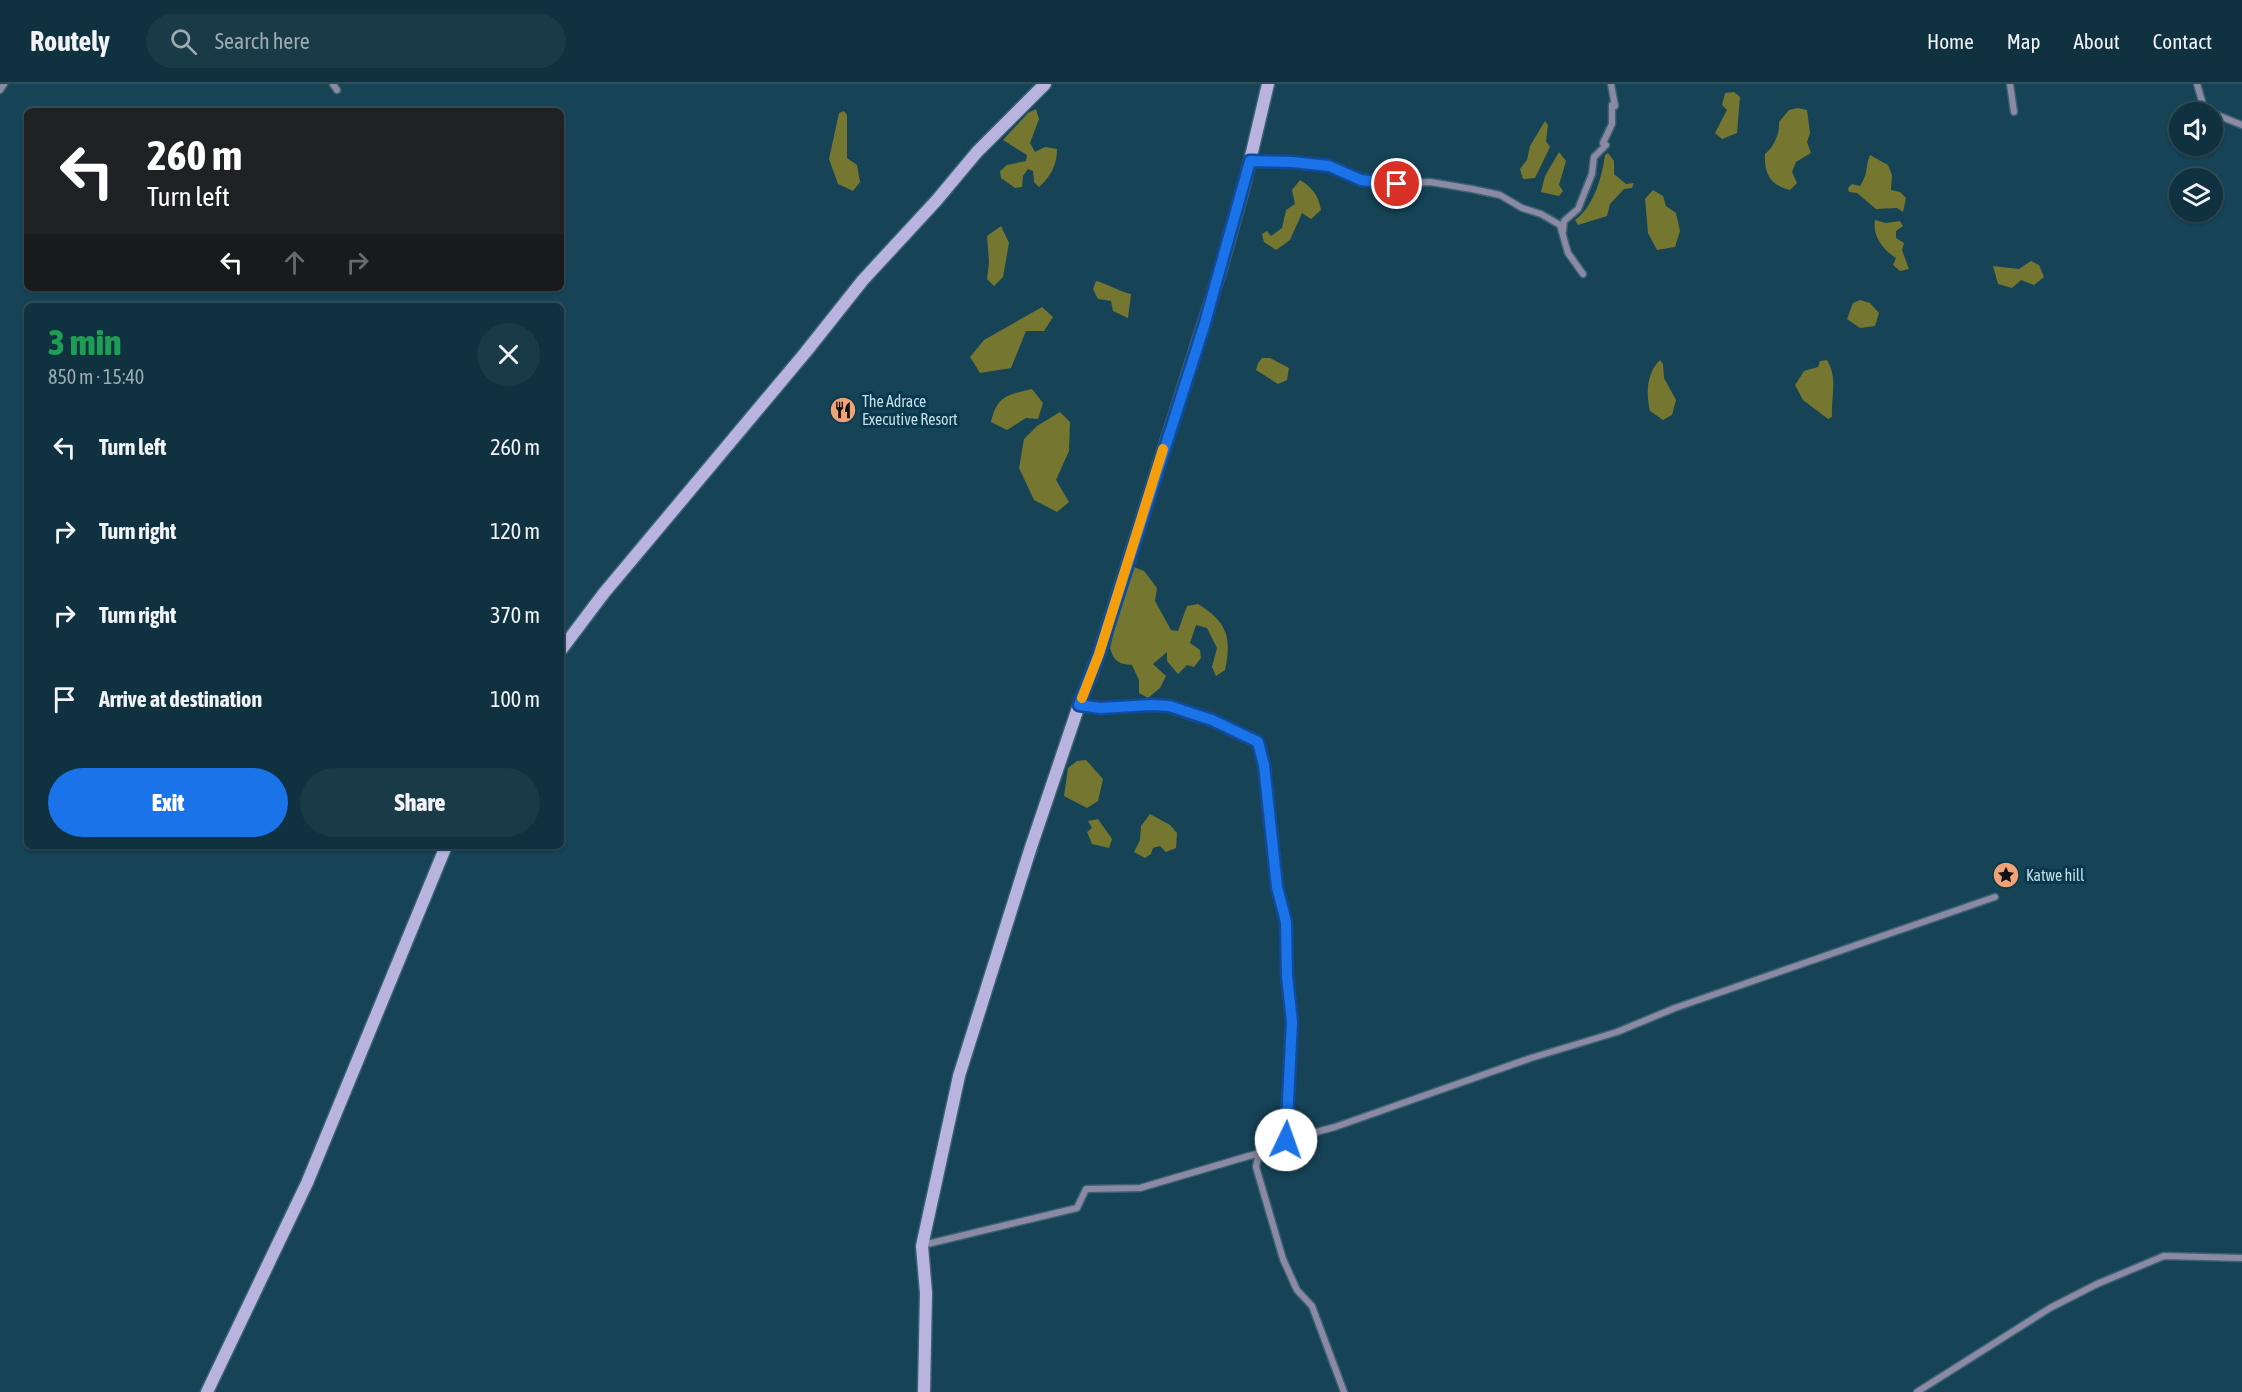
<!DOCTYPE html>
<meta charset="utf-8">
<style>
body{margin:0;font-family:"Asap Condensed",sans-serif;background:#193a47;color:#f1f3f6;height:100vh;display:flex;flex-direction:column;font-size:22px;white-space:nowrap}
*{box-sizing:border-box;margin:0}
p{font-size:20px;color:#9caab1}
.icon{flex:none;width:33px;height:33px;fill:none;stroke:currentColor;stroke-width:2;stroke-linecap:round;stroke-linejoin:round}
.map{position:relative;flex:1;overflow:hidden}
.drawer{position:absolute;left:24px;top:219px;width:540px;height:546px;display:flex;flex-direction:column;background:#103240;border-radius:9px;box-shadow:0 2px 4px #0004,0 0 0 2px #304d59}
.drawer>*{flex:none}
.banner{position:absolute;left:24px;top:24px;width:540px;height:183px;border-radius:9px;box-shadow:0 2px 4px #0004,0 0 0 2px #304d59;background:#202124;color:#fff;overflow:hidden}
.tools{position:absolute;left:2169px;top:18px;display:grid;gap:12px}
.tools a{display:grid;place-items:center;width:54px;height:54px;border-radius:50%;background:#103240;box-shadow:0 2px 4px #0004,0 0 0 2px #304d59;font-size:30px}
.pin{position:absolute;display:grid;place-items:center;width:51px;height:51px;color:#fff;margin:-26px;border:3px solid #fff;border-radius:50%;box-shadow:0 2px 6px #0007}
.me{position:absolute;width:66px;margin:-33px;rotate:3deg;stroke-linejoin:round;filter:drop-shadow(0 0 4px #0008)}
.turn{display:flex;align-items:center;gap:21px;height:126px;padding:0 24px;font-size:27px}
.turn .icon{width:78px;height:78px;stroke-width:2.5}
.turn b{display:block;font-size:42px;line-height:51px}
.lanes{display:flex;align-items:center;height:57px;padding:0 24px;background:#0003;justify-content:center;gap:30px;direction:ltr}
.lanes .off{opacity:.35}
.round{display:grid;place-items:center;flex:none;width:63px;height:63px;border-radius:32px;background:#193a47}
.summary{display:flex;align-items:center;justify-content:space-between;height:102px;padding:0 24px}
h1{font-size:36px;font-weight:800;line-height:45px;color:#1e9e55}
.primary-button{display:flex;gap:12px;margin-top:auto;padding:12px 24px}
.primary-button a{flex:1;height:69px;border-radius:36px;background:#1a73e8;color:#fff;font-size:24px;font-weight:800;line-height:69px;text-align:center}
.primary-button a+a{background:#193a47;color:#f1f3f6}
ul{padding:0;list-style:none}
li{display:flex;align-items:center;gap:18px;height:84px;padding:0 24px}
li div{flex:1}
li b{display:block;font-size:22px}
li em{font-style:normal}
header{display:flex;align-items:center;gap:36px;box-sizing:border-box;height:84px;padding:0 30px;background:#103240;border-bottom:2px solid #304d59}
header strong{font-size:28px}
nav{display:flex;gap:33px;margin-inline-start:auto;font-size:21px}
.search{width:420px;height:54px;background:#193a47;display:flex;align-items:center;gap:15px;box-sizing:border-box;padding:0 21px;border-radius:33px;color:#9caab1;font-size:22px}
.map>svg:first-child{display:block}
.forest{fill:#757731}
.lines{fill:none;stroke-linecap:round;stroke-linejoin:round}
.stream{stroke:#237d65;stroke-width:3}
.street-casing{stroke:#396273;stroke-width:9}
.secondary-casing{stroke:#396273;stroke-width:15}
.street{stroke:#8c89a5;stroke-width:6}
.secondary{stroke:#b8b3df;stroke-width:12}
.route-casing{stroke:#114b97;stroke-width:15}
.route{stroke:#1a73e8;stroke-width:10}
.slow{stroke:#f59e0b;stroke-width:10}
.labels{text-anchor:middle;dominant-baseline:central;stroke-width:6;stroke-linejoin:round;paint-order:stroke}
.poi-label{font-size:16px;fill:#c6dde9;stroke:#08384b;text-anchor:start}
</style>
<header>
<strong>Routely</strong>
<div class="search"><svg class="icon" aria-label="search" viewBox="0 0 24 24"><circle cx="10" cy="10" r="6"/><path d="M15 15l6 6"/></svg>Search here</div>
<nav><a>Home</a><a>Map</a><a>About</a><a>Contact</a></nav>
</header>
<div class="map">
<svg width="2242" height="1308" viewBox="0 0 2242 1308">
<rect width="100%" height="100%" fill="#164356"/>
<path class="forest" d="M1734,8L1740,13L1737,49L1722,55L1715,49L1727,26L1722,21L1725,9Z
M1798,24L1807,26L1810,49L1807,58L1811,69L1796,78L1792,88L1797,99L1790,106C1771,101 1764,91 1765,70C1774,63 1780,49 1779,38L1789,26Z
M1036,25L1039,35L1030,59L1035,68L1045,63L1057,65C1057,82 1050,93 1039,103L1034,98L1033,87L1028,85L1023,92L1022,103L1015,104L1001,94L1000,87L1007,81L1026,77L1027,71L1003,56L1028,29Z
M844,27L847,31V74L857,81L860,98L853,107L838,100L829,75L839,29Z
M1545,37L1548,41L1546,57L1550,63L1535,94L1523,95L1520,85L1527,76L1530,62Z
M1559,68L1566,77L1559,101L1563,107L1559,112L1541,108L1545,92Z
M1608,69L1614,77V90L1626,100L1634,99L1632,104L1624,105L1610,120L1607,132L1578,141L1575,136C1594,122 1602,93 1605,71Z
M1870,71L1888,81L1892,91L1891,106L1900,108L1906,114L1903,128L1897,124L1876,125L1857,109L1849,108L1848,104L1852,100L1860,102C1869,88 1865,83 1870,71Z
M1300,96C1313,104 1318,111 1321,126L1311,135L1302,129L1290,156L1276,166L1264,158L1262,150L1267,147L1271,152L1282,144L1286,126L1295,120L1292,106Z
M1653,106L1663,112L1666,122L1676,129L1680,147L1675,163L1657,166L1648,149L1645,115Z
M1875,136L1886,139L1900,137L1903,142L1896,147V154L1904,159L1902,166L1909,185L1900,187L1893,181L1896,174C1883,166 1872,152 1875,136Z
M1001,142L1009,159L1003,193L994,202L987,195L989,178L987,152Z
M2031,177L2039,181L2044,193L2034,201L2021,196L2012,204L1998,200L1993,182L2019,185Z
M1096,197C1106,199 1118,207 1131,210L1128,234L1113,227L1111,217L1098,215L1093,205Z
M1860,216L1870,219L1879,229L1875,242L1860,244L1847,235L1853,219Z
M1042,223L1053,233L1044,247H1026L1011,284L980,289L970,273L984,256Z
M1262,274H1270L1289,284L1287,296L1278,300L1256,286L1258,279Z
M1660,276L1663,280L1664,294L1676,316L1672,331L1663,336L1650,327C1646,310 1646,290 1660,276Z
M1827,276C1838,294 1831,312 1832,333L1828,335L1803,316L1795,301L1804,287L1818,283L1820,277Z
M1032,305L1043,319L1038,335L1026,334L1007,346L991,338C997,311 1008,311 1032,305Z
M1060,328L1070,338L1069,367L1056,396L1069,418L1057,428L1034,416L1019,384L1024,355L1037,342Z
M1134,483L1144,487L1157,504L1155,517L1171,546L1178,547L1187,522L1198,520C1227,538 1232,553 1225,586L1216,592L1212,583L1217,564L1207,544L1196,541L1190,559L1200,566L1201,574L1194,583L1187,581L1178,590L1167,577V568L1153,580L1166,592L1160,604L1148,614L1139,609V596L1132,581C1118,580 1114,577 1110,564L1127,496Z
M1086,676L1103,695L1098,717L1087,724L1064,712L1068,684L1077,677Z
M1150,730L1170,741L1177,749L1176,764L1166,768L1160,762L1153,764L1151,770L1145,774L1134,768L1140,756L1141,742Z
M1098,735L1112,755L1109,764L1092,760L1087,748L1092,744L1088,737Z"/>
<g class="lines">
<path class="stream" d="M1034,774L1038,760"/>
<defs>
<path id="street" d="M333,0L337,6
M2010,0L2014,28
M2197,0L2204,24L2211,28
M0,6L4,0
M2212,29L2242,41
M1250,77L1292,78L1328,82L1363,96L1397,100L1430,98L1472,105L1500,111L1522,124L1541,130L1560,141L1568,169L1583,190
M1563,147L1564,137L1578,125L1592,90L1594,73L1606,61L1603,59L1612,40V21L1615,22L1611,0
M1080,621L1099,624L1151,621L1169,622L1212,636L1258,658L1264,681L1277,803L1286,838L1288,908L1292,938L1286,1056
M1259,1069L1256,1083L1283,1175L1297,1206L1312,1222L1344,1308
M923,1161L1077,1124L1086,1105L1140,1104L1259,1069L1286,1056L1335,1043L1531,974L1617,948L1675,924L1995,813
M1917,1308L2050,1224L2097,1200L2164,1172L2242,1174"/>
<path id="secondary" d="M561,566L604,509L805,269L863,196L936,117L977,68L1045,0
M207,1308L307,1099L446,762
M924,1308L926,1209L922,1162L959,992L1030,766L1079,621L1099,570L1220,188L1244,102L1268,0"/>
</defs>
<use href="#street" class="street-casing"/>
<use href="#secondary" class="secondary-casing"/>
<use href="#street" class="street"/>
<use href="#secondary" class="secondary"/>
</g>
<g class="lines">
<defs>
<path id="route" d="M1286,1056L1292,938L1287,892L1286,838L1277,803L1264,681L1258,658L1212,636L1169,622L1151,621L1100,624L1079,621L1099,570L1204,242L1250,77L1292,78L1329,82L1361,96L1397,100"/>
</defs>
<use href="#route" class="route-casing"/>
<use href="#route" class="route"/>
<path class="slow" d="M1082,614L1099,570L1163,365"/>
</g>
<defs>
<symbol id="restaurant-disc" viewBox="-11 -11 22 22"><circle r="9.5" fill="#efa377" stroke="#08384b"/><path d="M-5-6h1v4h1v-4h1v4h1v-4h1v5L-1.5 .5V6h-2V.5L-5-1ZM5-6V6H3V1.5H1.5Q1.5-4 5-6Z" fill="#111"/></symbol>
<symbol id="sight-disc" viewBox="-11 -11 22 22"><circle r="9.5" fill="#efa377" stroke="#08384b"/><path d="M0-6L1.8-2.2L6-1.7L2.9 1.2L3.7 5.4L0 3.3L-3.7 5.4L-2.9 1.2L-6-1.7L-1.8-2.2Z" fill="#111"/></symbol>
</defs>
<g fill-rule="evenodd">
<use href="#restaurant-disc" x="828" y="311" width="30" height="30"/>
<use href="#sight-disc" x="1991" y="776" width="30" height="30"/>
</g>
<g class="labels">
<g class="poi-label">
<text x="862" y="317">The Adrace<tspan x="862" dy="18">Executive Resort</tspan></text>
<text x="2026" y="791">Katwe hill</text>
</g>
</g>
</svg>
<div class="tools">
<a><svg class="icon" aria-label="sound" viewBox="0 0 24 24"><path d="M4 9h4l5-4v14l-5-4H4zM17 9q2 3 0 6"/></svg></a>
<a><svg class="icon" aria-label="layers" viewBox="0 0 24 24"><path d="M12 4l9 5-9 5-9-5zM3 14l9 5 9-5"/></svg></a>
</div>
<div class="pin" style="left:1397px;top:100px;background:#d93025"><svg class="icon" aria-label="arrive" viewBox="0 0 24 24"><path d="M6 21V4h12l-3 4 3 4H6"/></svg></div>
<svg class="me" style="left:1286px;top:1056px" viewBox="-20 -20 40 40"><circle r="19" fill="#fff"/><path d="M0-13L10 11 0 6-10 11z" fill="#1a73e8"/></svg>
<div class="banner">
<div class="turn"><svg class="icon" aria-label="left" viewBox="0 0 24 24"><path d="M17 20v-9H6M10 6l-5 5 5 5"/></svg><div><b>260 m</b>Turn left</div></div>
<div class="lanes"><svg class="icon" aria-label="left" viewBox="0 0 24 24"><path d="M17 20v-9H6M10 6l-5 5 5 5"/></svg><svg class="icon off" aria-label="ahead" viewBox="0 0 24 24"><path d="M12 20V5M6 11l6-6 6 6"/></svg><svg class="icon off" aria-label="right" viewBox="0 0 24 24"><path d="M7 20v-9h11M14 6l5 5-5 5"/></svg></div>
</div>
<section class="drawer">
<div class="summary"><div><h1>3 min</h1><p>850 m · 15:40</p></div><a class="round"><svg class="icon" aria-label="close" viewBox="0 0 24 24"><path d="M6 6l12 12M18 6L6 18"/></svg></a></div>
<ul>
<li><svg class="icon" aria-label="left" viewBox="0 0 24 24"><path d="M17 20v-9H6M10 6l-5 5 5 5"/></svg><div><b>Turn left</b></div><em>260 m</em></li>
<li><svg class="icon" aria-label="right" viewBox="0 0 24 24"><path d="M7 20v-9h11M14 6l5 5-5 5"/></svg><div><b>Turn right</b></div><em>120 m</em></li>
<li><svg class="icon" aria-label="right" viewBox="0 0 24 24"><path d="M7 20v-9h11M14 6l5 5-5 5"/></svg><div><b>Turn right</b></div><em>370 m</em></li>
<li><svg class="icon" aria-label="arrive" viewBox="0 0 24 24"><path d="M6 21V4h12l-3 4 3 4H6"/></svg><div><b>Arrive at destination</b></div><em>100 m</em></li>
</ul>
<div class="primary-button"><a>Exit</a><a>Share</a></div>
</section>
</div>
